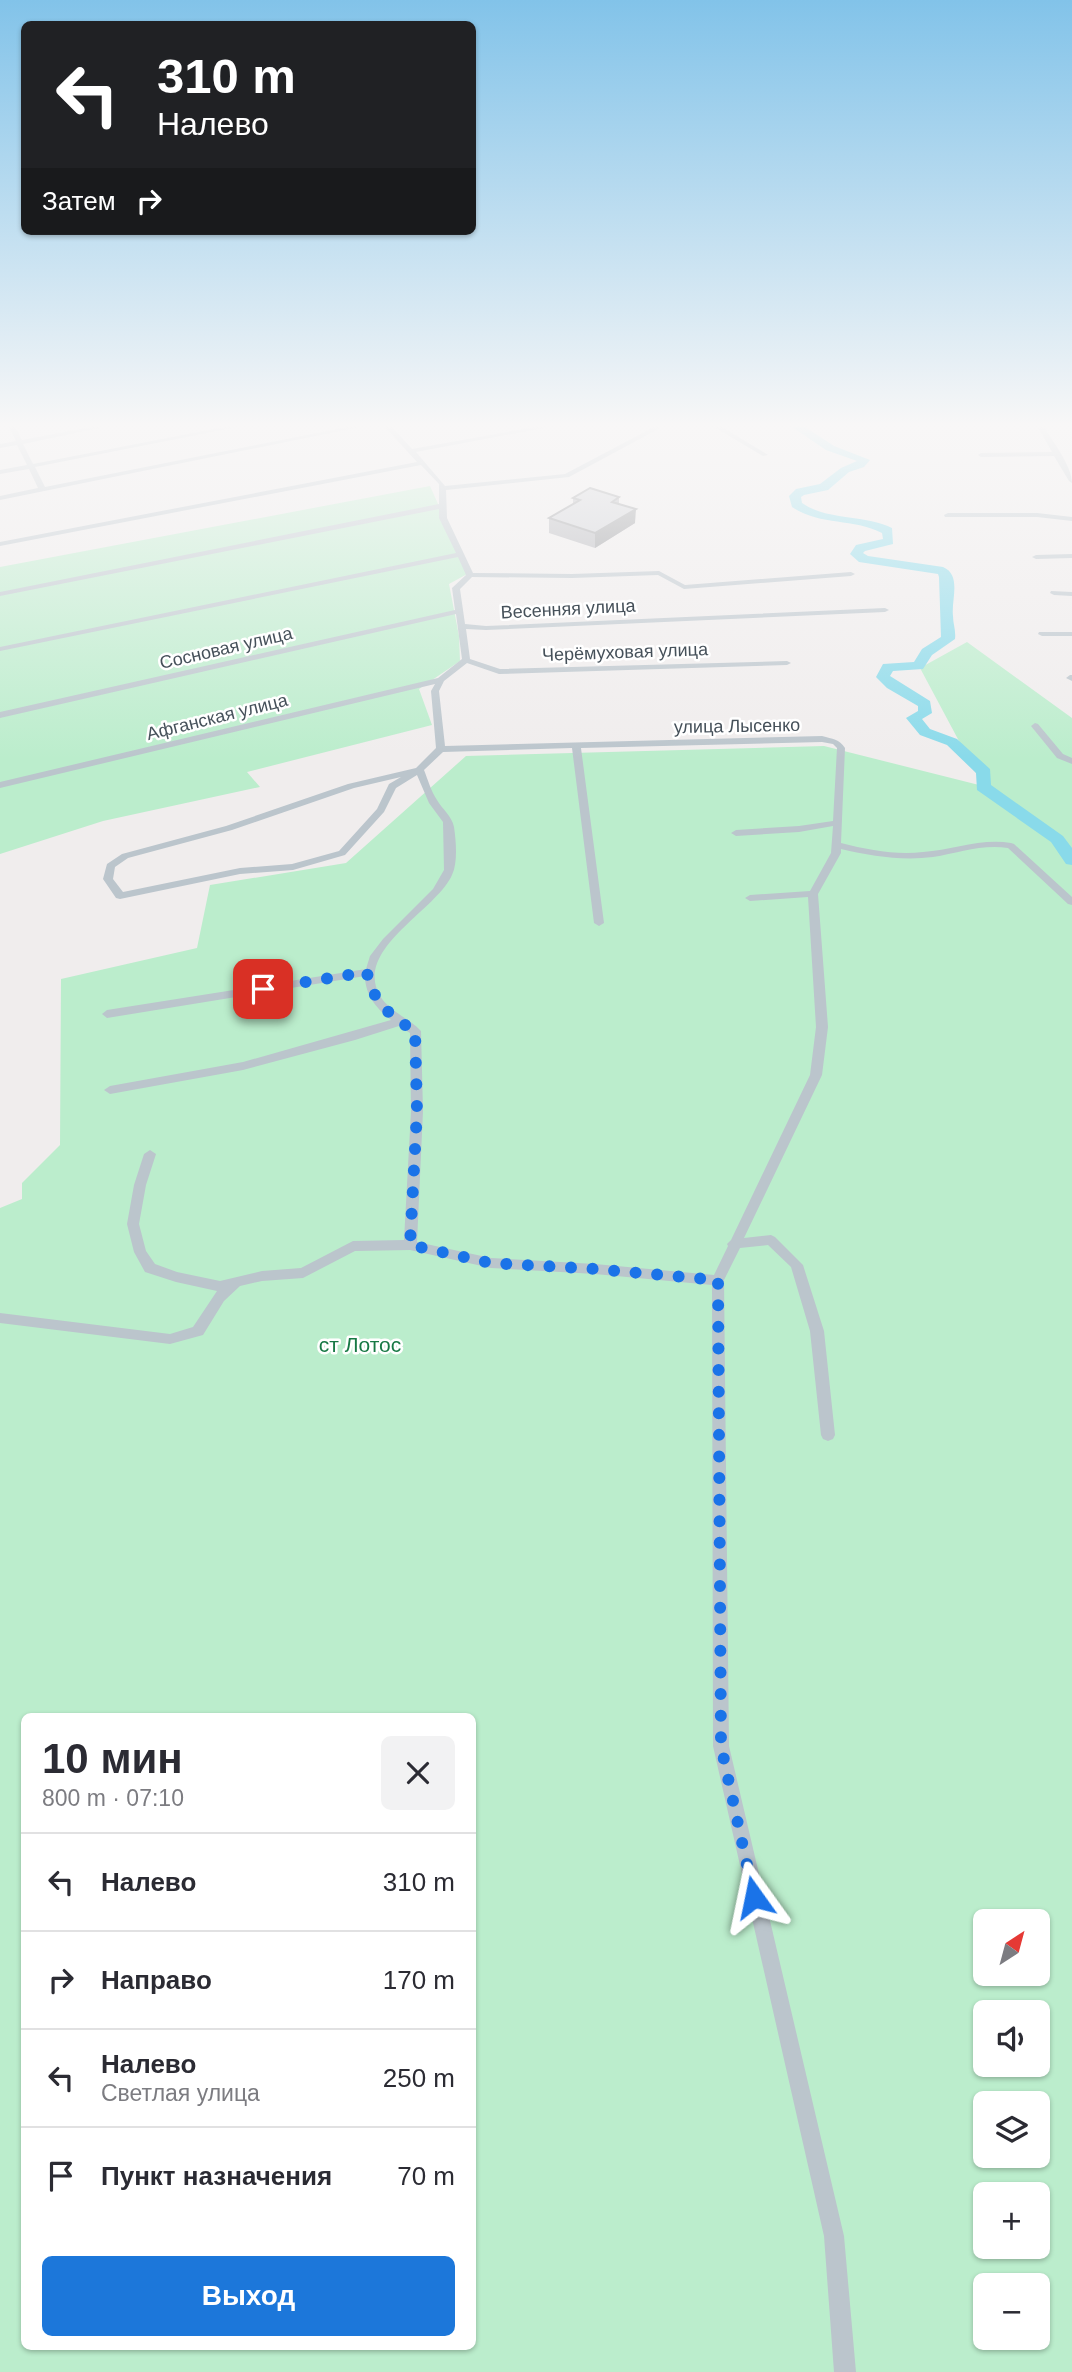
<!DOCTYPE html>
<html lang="ru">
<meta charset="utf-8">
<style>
body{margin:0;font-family:Arial,sans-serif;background:#f2f2f3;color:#2b2b33;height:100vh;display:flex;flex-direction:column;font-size:26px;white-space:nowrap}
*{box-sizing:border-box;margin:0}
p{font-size:23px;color:#7c7c81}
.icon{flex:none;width:38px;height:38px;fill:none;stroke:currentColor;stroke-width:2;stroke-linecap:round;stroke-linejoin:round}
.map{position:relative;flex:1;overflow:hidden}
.sheet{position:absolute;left:21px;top:1713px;width:455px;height:637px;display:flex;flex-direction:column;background:#fff;border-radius:10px;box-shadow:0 2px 5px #0004}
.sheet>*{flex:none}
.hud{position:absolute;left:21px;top:21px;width:455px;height:214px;border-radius:10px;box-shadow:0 2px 5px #0004;background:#202124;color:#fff;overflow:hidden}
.needle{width:46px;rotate:36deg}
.buttons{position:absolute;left:973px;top:1909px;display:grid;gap:14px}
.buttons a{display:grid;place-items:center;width:77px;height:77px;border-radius:10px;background:#fff;box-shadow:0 2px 5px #0004;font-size:35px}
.pin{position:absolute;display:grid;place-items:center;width:60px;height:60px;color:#fff;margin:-30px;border-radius:14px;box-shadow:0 4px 10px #0006}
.me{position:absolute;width:77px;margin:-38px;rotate:348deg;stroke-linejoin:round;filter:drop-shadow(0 0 5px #0008)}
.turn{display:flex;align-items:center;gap:24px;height:147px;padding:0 21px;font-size:32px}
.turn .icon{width:91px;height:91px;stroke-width:2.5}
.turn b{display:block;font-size:49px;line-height:60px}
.then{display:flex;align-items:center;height:66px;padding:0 21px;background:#0003;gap:14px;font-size:26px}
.round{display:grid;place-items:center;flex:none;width:74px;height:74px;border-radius:10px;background:#f2f2f3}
.overview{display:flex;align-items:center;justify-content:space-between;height:119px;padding:0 21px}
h1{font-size:42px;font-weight:800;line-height:52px}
.cta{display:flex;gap:14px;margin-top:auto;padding:14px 21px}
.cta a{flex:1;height:80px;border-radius:10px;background:#1c77da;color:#fff;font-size:28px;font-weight:800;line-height:80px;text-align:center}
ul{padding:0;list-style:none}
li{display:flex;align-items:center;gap:21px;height:98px;padding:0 21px;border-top:2px solid #e1e1e2}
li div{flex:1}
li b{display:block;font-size:26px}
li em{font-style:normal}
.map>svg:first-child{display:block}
.green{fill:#bbedcc;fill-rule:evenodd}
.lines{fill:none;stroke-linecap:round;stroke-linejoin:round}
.river{fill:#89daea;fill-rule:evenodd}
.minor{fill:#bbc5cc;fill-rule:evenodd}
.wall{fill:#aeafb5}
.shaded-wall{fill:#8d8f93}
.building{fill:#caccd2;stroke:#8d8f93;stroke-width:2}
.route{stroke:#1a73e8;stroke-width:12;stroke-dasharray:0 21.6}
.labels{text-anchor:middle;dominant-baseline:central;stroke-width:5;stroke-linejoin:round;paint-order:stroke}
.far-street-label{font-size:18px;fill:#46515a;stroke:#fff}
.park-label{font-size:21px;fill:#187945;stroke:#fff}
</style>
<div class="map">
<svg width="1072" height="2372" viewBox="0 0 1072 2372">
<rect width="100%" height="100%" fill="#f0eded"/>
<path class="green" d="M430,486L469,573L449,584L459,636L460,661L419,689L432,725L247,772L260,787L103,821L0,854V567Z
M967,642L1072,718V2372H0V1208L22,1199V1183L60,1145L61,979L197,948L210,885L346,863L466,756L824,746L983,786L920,668ZM24,1717H472V2347H24ZM985,1922H1038V1974H985ZM985,2012H1038V2065H985ZM985,2104H1038V2156H985ZM985,2194H1038V2247H985ZM985,2286H1038V2338H985Z"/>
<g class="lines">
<path class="river" d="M792,427H805L834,446L870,460L864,467L849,472L828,490L804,495L801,497L802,503C828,521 863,514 892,528L893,544L865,551L863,553L868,556L943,567C962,575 951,600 953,616C953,624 956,630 955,639L932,655L923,669L893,671L890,676L930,701L932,713L922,719L930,729L957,739L990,769L991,785L1063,836L1072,848V865L1066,864L1051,842L977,790L976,773L947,745L920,735L906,718L918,711V706L887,688L876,677L883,664L914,662L922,649L941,637L939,577L938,574L859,562L850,554L856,545L883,539L882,533C853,518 820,526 792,507L789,496L796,489L820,484L841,468L857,461L826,450Z"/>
<path class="minor" d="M9,427H15L22,440L91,427H104L23,444L33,464L224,427H237L35,467L45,487L347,427H360L0,500V496L38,488L29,469L0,474V470L27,465L17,445L0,448V444L16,441Z
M385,427H392L412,449L535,427H549L416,452L445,486L565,474L654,427H662L569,477L446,490L447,518L473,573L572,574L659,571L685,585L851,572L855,574L851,576L684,589L658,575L572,578L472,577L460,589L465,624L486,626L885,608L889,610L885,612L486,630L466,629L470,659L500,669L787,661L791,663L787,665L499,674L467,663L444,681L439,691L445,746L822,736C833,739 839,739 845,748L841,843C868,850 896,855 923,852C953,850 981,838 1011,843L1014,844L1072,897V905L1068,904L1008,848C982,844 958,853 933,857C902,861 871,856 841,849V853L818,894L828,1027L822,1075L744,1238L771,1235L775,1237L803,1265L824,1331L835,1435L833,1439L828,1441L823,1439L821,1435L810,1331L791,1267L768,1245L740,1248L724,1280L729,1746L844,2236L856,2372H834L824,2236L713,1746L712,1285L595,1274L491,1268L410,1250L355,1251L303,1278L262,1281L240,1286L224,1301L203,1335L170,1344L0,1323V1313L170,1334L193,1327L217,1291L176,1282L145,1272L134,1252L127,1224L134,1185L144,1154L150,1150L156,1154L146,1185L139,1224L146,1251L155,1264L177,1272L220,1281L262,1271L301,1268L353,1241L404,1240L411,1111L410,1033L399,1026L355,1040L243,1070L110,1094L104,1090L110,1086L243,1062L391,1020C377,1009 365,995 365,976L107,1018L102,1014L107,1010L366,969L370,956L383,939L433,889L444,870L443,822L429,803L417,775L396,788L384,812L345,855L293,870L240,874L120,899L116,898L103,879L107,864L122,854L226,826L348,784L416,768L436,748L431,691L435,684L0,788V782L438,678L462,659L456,614L0,718V712L455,610L452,588L466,575L458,557L0,651V647L456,553L439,518V509L0,596V592L439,504V484L421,465L0,546V542L417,462ZM822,742L833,744L837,748L833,821L799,826L736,830L731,833L736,836L799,832L833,826L831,853L810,891L750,895L745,898L750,901L808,897L816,1027L810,1075L731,1240L727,1244L728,1246L714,1275L595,1264L491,1258L417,1242L423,1111L421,1031C409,1018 390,1012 380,996C353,949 436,911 452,875C458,862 456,841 454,827C452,816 442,809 437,800C431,791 428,780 424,770L443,752L572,748L594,923L599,926L604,923L581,748ZM401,777L389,784L377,809L339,851L292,864L240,868L123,892L113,879L115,867L128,858L232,830L354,788Z
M714,427H722L768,455L763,456Z
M1038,427H1044C1053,442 1072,466 1072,483L1069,481L1054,456L981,457L978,455L981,453L1052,452Z
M948,513H1037L1072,517V521L1037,517H945L944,515Z
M1072,554V558L1036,559L1032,557L1036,555Z
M1051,591L1072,592V596L1054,595L1050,593Z
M1039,632H1072V636H1042L1038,634Z
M1070,675H1072V681L1066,678Z
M1035,723L1038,724L1063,754L1072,758V764L1057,758L1031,726Z"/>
</g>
<path class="wall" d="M619,497V504L635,523L595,548L549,533V518L573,504V498Z"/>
<path class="shaded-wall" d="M636,509L635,523L595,548V533Z"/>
<path class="building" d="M590,488L619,497L612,502L636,509L595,533L549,518L580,500L573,498Z"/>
<linearGradient id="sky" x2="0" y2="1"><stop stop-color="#82c3e9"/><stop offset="0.56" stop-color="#f8f7f7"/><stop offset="1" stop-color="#f8f7f7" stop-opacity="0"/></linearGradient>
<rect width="1072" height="759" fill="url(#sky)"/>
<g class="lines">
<path class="route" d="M263,989L367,972C371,1000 392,1018 415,1031L417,1111L410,1245L491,1263L595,1269L718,1280L721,1746L754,1897"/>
</g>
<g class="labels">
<g class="far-street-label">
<text transform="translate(568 609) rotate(-3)">Весенняя улица</text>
<text transform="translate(226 648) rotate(-13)">Сосновая улица</text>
<text transform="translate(625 652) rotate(-2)">Черёмуховая улица</text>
<text transform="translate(217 717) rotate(-14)">Афганская улица</text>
<text transform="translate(737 726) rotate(-1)">улица Лысенко</text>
</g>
<g class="park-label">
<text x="360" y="1344">ст Лотос</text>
</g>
</g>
</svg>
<div class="buttons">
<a><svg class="needle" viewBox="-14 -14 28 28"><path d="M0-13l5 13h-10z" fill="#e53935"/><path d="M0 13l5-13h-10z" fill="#7c7c81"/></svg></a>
<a><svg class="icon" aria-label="sound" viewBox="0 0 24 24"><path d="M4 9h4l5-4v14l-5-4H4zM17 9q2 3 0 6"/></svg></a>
<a><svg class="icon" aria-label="layers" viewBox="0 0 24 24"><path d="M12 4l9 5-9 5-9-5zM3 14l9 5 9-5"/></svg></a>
<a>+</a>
<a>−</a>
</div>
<div class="pin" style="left:263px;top:989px;background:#d93025"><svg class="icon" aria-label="arrive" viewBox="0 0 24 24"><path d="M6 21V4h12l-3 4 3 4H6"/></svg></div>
<svg class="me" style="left:754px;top:1897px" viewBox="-20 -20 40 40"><path d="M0-17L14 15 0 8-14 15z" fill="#1a73e8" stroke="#fff" stroke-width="4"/></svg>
<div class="hud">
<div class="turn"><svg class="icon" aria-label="left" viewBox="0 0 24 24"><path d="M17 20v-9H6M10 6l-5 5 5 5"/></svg><div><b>310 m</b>Налево</div></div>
<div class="then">Затем<svg class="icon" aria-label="right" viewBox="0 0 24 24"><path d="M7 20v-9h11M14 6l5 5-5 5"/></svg></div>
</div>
<section class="sheet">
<div class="overview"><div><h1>10 мин</h1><p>800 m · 07:10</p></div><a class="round"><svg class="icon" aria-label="close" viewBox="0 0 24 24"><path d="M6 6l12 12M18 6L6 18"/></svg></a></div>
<ul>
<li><svg class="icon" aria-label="left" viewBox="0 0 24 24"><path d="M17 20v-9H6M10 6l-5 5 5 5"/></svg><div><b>Налево</b></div><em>310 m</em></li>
<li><svg class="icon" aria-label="right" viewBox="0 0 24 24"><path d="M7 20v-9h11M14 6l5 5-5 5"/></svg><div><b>Направо</b></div><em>170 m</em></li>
<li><svg class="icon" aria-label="left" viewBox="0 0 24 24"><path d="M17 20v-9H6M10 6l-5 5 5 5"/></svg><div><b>Налево</b><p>Светлая улица</p></div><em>250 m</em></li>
<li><svg class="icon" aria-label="arrive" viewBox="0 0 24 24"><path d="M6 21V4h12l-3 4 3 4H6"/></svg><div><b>Пункт назначения</b></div><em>70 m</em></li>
</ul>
<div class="cta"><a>Выход</a></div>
</section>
</div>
